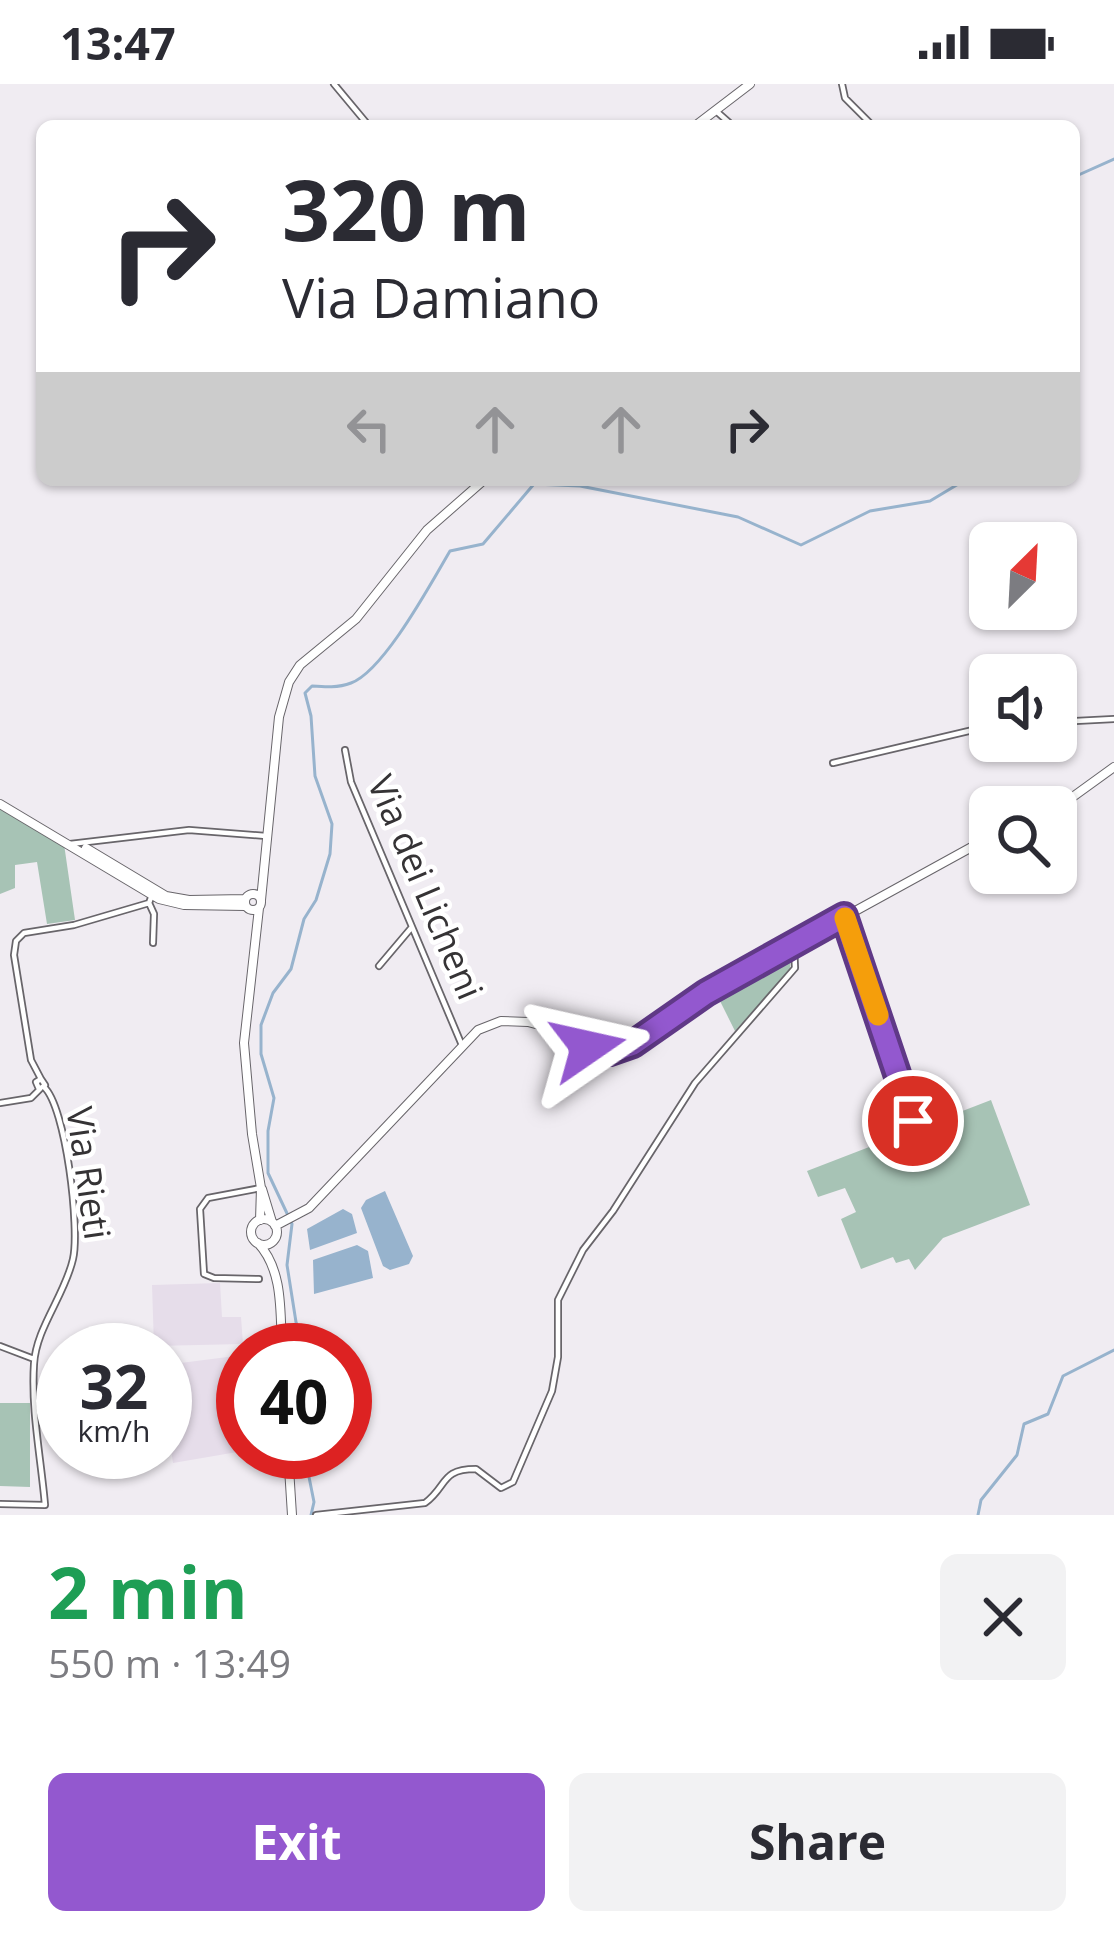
<!DOCTYPE html>
<meta charset="utf-8">
<style>
body{margin:0;font-family:"Open Sans",sans-serif;background:#f2f2f3;color:#2b2b33;height:100vh;display:flex;flex-direction:column;font-size:45px;white-space:nowrap}
*{box-sizing:border-box;margin:0}
p{font-size:39px;color:#7c7c81}
.icon{flex:none;width:66px;height:66px;fill:none;stroke:currentColor;stroke-width:2;stroke-linecap:round;stroke-linejoin:round}
.map{position:relative;height:1431px;overflow:hidden}
.sheet{display:flex;flex-direction:column;background:#fff;flex:1}
.sheet>*{flex:none}
.guide{position:absolute;left:36px;top:36px;width:1044px;height:366px;border-radius:18px;box-shadow:0 3px 9px #0004;background:#fff;color:#2b2b33;overflow:hidden}
.needle{width:78px;rotate:24deg}
.controls{position:absolute;left:969px;top:438px;display:grid;gap:24px}
.controls a{display:grid;place-items:center;width:108px;height:108px;border-radius:18px;background:#fff;box-shadow:0 3px 9px #0004;font-size:60px}
.speed{position:absolute;left:36px;top:1239px;display:flex;gap:24px;font-size:60px;font-weight:700;text-align:center}
.speed>*{display:grid;place-content:center;width:156px;height:156px;border-radius:50%;background:#fff;box-shadow:0 3px 9px #0004;line-height:1}
.speed small{font-size:30px;font-weight:400}
.speed .limit{border:18px solid #d22;background:#fff;color:#111}
.pin{position:absolute;display:grid;place-items:center;width:102px;height:102px;color:#fff;margin:-51px;border:6px solid #fff;border-radius:50%;box-shadow:0 3px 12px #0007}
.me{position:absolute;width:132px;margin:-66px;rotate:79deg;stroke-linejoin:round;filter:drop-shadow(0 0 9px #0008)}
.turn{display:flex;align-items:center;gap:42px;height:252px;padding:0 48px;font-size:54px}
.turn .icon{width:156px;height:156px;stroke-width:2.5}
.turn b{display:block;font-size:84px;line-height:102px}
.lanes{display:flex;align-items:center;height:114px;padding:0 48px;background:#0003;justify-content:center;gap:60px;direction:ltr}
.lanes .off{opacity:.35}
.round{display:grid;place-items:center;flex:none;width:126px;height:126px;border-radius:18px;background:#f2f2f3}
.headline{display:flex;align-items:center;justify-content:space-between;height:204px;padding:0 48px}
h1{font-size:72px;font-weight:700;line-height:90px;color:#1e9e55}
.cta{display:flex;gap:24px;margin-top:auto;padding:24px 48px}
.cta a{flex:1;height:138px;border-radius:18px;background:#9358cf;color:#fff;font-size:48px;font-weight:700;line-height:138px;text-align:center}
.cta a+a{background:#f2f2f3;color:#2b2b33}
.status{display:flex;justify-content:space-between;align-items:center;height:84px;padding:0 60px;background:#fff;direction:ltr}
.status svg{height:33px;fill:currentColor}
.map>svg:first-child{display:block}
.built{fill:#e6ddea}
.green{fill:#a7c3b5}
.water{fill:#97b3cd}
.lines{fill:none;stroke-linecap:round;stroke-linejoin:round}
.stream{stroke:#97b3cd;stroke-width:3}
.street-casing{stroke:#68656a;stroke-width:8}
.secondary-casing{stroke:#68656a;stroke-width:10}
.street{stroke:#fff;stroke-width:4.5}
.secondary{stroke:#fff;stroke-width:8}
.route-casing{stroke:#603987;stroke-width:30}
.route{stroke:#9358cf;stroke-width:21}
.slow{stroke:#f59e0b;stroke-width:21}
.labels{text-anchor:middle;dominant-baseline:central;stroke-width:9;stroke-linejoin:round;paint-order:stroke}
.street-label{font-size:36px;fill:#353335;stroke:#fff}
</style>
<div class="status"><b>13:47</b><svg viewBox="0 0 49 12"><path d="M0 12V9h3v3zM5 12V6h3v6zM10 12V3h3v9zM15 12V0h3v12zM26 1h20v11H26zM47 4h2v5h-2z"/></svg></div>
<div class="map">
<svg width="1114" height="1431" viewBox="0 0 1114 1431">
<rect width="100%" height="100%" fill="#f0ecf2"/>
<path class="built" d="M220,1199L222,1233H241L243,1260L154,1262L152,1201Z
M243,1271V1367L173,1379L165,1328V1281Z"/>
<path class="green" d="M0,724L64,760L75,836L47,840L37,778L15,781V804L0,810Z
M791,868L790,886L735,947L716,909Z
M991,1016L1030,1121L943,1154L915,1186L909,1175L896,1179L893,1173L861,1185L841,1135L856,1128L845,1104L818,1113L807,1087Z
M0,1319H30V1403L0,1402Z"/>
<path class="water" d="M385,1107L413,1172L409,1180L390,1186L383,1182L361,1124L366,1116Z
M343,1125L352,1130L357,1149L310,1166L307,1145Z
M357,1161L368,1167L373,1194L314,1210L313,1176Z"/>
<g class="lines">
<path class="stream" d="M1074,93L1114,75
M306,1266L296,1238L287,1181L292,1140L268,1089V1047L274,1014L261,970V941L273,909L291,885L304,835L316,816L330,770L332,740L315,692L311,632L305,609L312,602C325,603 338,604 351,599C384,587 431,499 450,467L483,460L534,400L580,402L738,433L801,461L870,427L930,417L965,396
M304,1368L314,1418L311,1431
M978,1431L981,1416L1017,1371L1024,1340L1048,1330L1063,1292L1114,1266"/>
<defs>
<path id="street" d="M334,0L369,42
M842,0L845,14L873,42
M716,27L733,42
M1056,638L1114,635
M345,666L351,698L461,959
M833,679L990,642
M70,760L189,746L266,752
M149,819L154,830L153,859
M844,832L913,1038
M379,882L412,843
M41,995L31,976L14,871L16,857L24,849L74,841L149,819L152,811
M41,995L45,1001L39,1005L36,998Z
M0,1019L31,1014L40,1005
M259,1195L214,1194L204,1190L200,1125L208,1114L261,1104
M0,1262L34,1275
M0,1420L45,1421C41,1375 31,1326 34,1280C36,1244 65,1211 73,1175C80,1145 66,1023 44,1003
M316,1431L425,1419C448,1402 440,1385 476,1385L501,1404L513,1398L552,1307L558,1273V1216L583,1166L613,1127L695,999L795,884L794,861"/>
<path id="secondary" d="M695,42L750,0
M0,720L159,815L184,821L245,822
M1056,725L1114,683
M86,764L166,812L189,816L245,815
M245 818a8 8 0 1 1 16 0a8 8 0 1 1-16 0Z
M261,816L279,633L289,598L300,581L356,535L427,446L484,396
M259,824L244,959L252,1050L261,1104L260,1136
M262,1105L272,1138
M251 1148a13 13 0 1 1 26 0a13 13 0 1 1-26 0Z
M275,1142L309,1124L478,946L501,937L528,938L554,945L596,966L621,965L706,909L990,753
M258,1159C284,1187 280,1230 282,1266
M288,1368L292,1431"/>
</defs>
<use href="#street" class="street-casing"/>
<use href="#secondary" class="secondary-casing"/>
<use href="#street" class="street"/>
<use href="#secondary" class="secondary"/>
</g>
<g class="lines">
<defs>
<path id="route" d="M588,963L610,968L633,960L706,909L844,832L913,1037"/>
</defs>
<use href="#route" class="route-casing"/>
<use href="#route" class="route"/>
<path class="slow" d="M845,834L878,931"/>
</g>
<g class="labels">
<g class="street-label">
<text transform="translate(426 803) rotate(67)">Via dei Licheni</text>
<text transform="translate(89 1089) rotate(82)">Via Rieti</text>
</g>
</g>
</svg>
<div class="controls">
<a><svg class="needle" viewBox="-14 -14 28 28"><path d="M0-13l5 13h-10z" fill="#e53935"/><path d="M0 13l5-13h-10z" fill="#7c7c81"/></svg></a>
<a><svg class="icon" aria-label="sound" viewBox="0 0 24 24"><path d="M4 9h4l5-4v14l-5-4H4zM17 9q2 3 0 6"/></svg></a>
<a><svg class="icon" aria-label="search" viewBox="0 0 24 24"><circle cx="10" cy="10" r="6"/><path d="M15 15l6 6"/></svg></a>
</div>
<div class="speed"><div>32<small>km/h</small></div><div class="limit">40</div></div>
<div class="pin" style="left:913px;top:1037px;background:#d93025"><svg class="icon" aria-label="arrive" viewBox="0 0 24 24"><path d="M6 21V4h12l-3 4 3 4H6"/></svg></div>
<svg class="me" style="left:588px;top:963px" viewBox="-20 -20 40 40"><path d="M0-17L14 15 0 8-14 15z" fill="#9358cf" stroke="#fff" stroke-width="4"/></svg>
<div class="guide">
<div class="turn"><svg class="icon" aria-label="right" viewBox="0 0 24 24"><path d="M7 20v-9h11M14 6l5 5-5 5"/></svg><div><b>320 m</b>Via Damiano</div></div>
<div class="lanes"><svg class="icon off" aria-label="left" viewBox="0 0 24 24"><path d="M17 20v-9H6M10 6l-5 5 5 5"/></svg><svg class="icon off" aria-label="ahead" viewBox="0 0 24 24"><path d="M12 20V5M6 11l6-6 6 6"/></svg><svg class="icon off" aria-label="ahead" viewBox="0 0 24 24"><path d="M12 20V5M6 11l6-6 6 6"/></svg><svg class="icon" aria-label="right" viewBox="0 0 24 24"><path d="M7 20v-9h11M14 6l5 5-5 5"/></svg></div>
</div>
</div>
<section class="sheet">
<div class="headline"><div><h1>2 min</h1><p>550 m · 13:49</p></div><a class="round"><svg class="icon" aria-label="close" viewBox="0 0 24 24"><path d="M6 6l12 12M18 6L6 18"/></svg></a></div>
<div class="cta"><a>Exit</a><a>Share</a></div>
</section>
